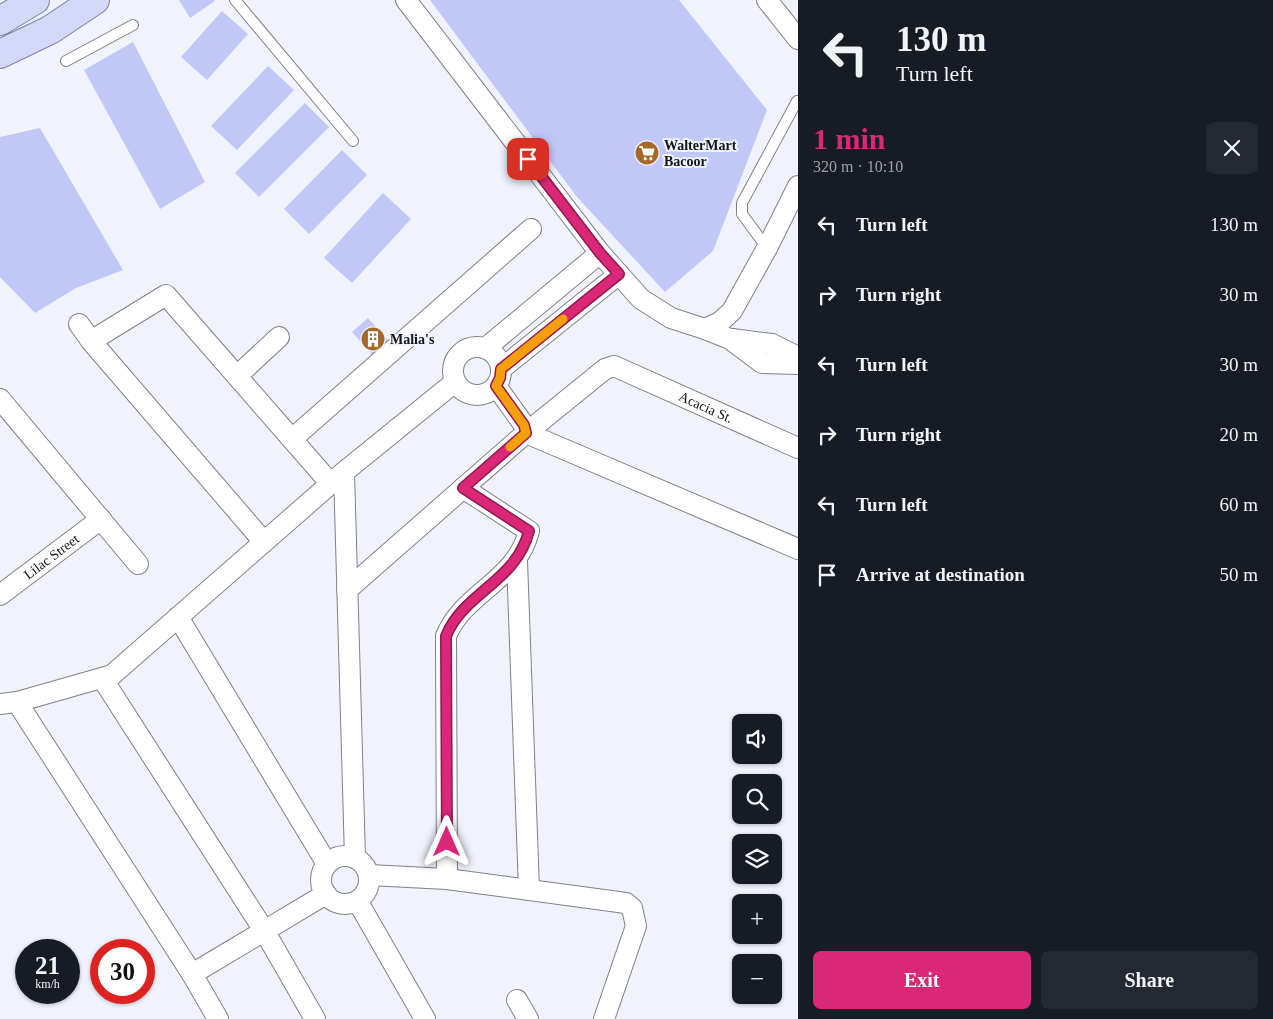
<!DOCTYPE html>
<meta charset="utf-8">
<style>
body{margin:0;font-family:Georgia,serif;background:#242831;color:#f1f3f6;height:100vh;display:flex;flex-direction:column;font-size:19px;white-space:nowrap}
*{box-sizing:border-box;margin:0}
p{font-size:16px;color:#9ea1a6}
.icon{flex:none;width:28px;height:28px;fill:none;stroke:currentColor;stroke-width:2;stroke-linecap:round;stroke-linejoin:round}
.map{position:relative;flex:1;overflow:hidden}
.side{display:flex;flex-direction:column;background:#171b24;width:475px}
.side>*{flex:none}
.top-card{background:#171b24;color:#f1f3f6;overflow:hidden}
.fabs{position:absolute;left:732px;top:714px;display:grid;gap:10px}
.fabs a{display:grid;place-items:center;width:50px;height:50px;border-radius:8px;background:#171b24;box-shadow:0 1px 4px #0004;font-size:25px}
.speed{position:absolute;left:15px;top:939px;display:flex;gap:10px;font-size:25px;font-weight:700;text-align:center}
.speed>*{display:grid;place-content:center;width:65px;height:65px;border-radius:50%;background:#171b24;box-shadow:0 1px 4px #0004;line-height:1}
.speed small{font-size:12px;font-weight:400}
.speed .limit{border:8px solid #d22;background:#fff;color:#111}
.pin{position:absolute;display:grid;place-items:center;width:42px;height:42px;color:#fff;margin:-21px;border-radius:10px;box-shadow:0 2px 8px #0006}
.me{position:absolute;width:55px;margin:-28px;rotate:0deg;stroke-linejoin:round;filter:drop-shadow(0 0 4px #0008)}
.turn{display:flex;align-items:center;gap:18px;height:105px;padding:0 15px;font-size:22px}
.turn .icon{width:65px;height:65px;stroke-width:2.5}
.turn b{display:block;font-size:35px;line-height:42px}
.round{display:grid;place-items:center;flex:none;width:52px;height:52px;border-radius:8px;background:#242831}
.headline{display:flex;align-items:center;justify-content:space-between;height:85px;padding:0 15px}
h1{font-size:30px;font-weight:800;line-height:38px;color:#db2777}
.action{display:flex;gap:10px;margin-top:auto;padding:10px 15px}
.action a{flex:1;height:58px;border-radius:8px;background:#db2777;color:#fff;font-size:20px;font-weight:800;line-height:58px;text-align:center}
.action a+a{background:#242831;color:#f1f3f6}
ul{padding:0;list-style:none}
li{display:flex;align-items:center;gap:15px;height:70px;padding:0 15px}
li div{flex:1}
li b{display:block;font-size:19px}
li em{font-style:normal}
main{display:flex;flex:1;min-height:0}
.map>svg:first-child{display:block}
.building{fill:#c0c8f8}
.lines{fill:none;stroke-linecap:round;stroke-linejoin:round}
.service-casing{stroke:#7f8089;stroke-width:12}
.minor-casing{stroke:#7f8089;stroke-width:22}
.primary-casing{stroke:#7d82a4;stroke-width:30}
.service{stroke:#fff;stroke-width:10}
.minor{stroke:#fff;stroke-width:20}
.primary{stroke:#d3d8f7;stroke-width:28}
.route-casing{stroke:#8e194d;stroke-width:12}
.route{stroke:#db2777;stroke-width:9}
.slow{stroke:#f59e0b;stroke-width:9}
.labels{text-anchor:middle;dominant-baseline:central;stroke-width:4;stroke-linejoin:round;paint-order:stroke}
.poi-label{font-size:14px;font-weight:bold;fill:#121316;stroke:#f0f2fc;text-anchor:start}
.street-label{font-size:14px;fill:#121316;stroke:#f0f2fc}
</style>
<main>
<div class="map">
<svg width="798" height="1019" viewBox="0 0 798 1019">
<rect width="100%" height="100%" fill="#f0f2fc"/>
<path class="building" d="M179,0H214L215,1L190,18Z
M430,0H679L767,110L713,251L665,292L577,197Z
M222,11L248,34L207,80L181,57Z
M133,42L205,182L160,209L84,70Z
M268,66L294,90L237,150L211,126Z
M305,103L329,127L259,197L235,173Z
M40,128L123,270L76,288L35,313L0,277V137Z
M342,150L367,175L309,234L284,209Z
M383,193L411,219L352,283L324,258Z
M368,318L394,347L378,361L352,332Z"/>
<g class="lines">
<defs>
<path id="service" d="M235,0L353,141
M66,61L133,25
M767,248L742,214V203L797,101"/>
<g id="minor">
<path d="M406,0L600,253L641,299L671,318L705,329L720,322L732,311L767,248L798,186"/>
<path d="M767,0L798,39"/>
<path d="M79,324L91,341"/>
<path d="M705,329L730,339L762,363L798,364"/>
<path d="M732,339L772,344L798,357"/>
<circle cx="477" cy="371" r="24"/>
<path d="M487,347L600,253"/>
<path d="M501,369L619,274"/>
<path d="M237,376L279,337"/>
<path d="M496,386L524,425L526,433L798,549"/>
<path d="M0,399L138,564"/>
<path d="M292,439L531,229"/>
<path d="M344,472L355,858"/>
<path d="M264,542L91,341L166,295L331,484"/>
<path d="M517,561L529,890"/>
<path id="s1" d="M347,590L526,433L605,369L614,366L798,448"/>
<path id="s2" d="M0,595L101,519"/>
<path d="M178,617L327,864"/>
<path d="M102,678L265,932L315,1019"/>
<path d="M17,702L192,974L218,1019"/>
<path d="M0,704L17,702L112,675L344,472L455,382"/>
<circle cx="345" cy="880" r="24"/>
<path d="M369,875L447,879L626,903L632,908L636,926L604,1019"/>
<path d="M447,879L446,636C464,592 516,582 529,531L463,488"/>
<path d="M358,902L425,1019"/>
<path d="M192,974L326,894"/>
<path d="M517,1000L528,1019"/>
</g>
<path id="primary" d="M0,21L35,0
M0,54L50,30L95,0"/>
</defs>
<use href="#service" class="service-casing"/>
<use href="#minor" class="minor-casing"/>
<use href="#primary" class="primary-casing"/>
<use href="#service" class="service"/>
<use href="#minor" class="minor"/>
<use href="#primary" class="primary"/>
</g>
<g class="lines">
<defs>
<path id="route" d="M447,842L446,636C464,592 516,582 529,531L463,488L526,433L524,425L496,386L500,378L501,369L619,274L600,253L528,159"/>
</defs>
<use href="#route" class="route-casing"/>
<use href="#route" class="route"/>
<path class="slow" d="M510,447L526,433L524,425L496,386L500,378L501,369L563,319"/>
</g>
<defs>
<symbol id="supermarket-disc" viewBox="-11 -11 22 22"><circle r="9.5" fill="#a5682b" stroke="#f0f2fc"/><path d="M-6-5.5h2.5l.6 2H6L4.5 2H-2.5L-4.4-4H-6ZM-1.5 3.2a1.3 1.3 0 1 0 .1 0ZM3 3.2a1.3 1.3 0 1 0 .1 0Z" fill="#fff"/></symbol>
<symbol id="building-disc" viewBox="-11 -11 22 22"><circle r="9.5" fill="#a5682b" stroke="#f0f2fc"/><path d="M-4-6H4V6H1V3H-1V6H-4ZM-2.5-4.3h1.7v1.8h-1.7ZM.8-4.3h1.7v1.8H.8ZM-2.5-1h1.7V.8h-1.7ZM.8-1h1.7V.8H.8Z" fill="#fff"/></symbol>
</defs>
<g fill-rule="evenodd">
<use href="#supermarket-disc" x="633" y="139" width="28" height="28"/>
<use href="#building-disc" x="359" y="325" width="28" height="28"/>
</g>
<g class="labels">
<g class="poi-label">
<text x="664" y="145">WalterMart<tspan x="664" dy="16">Bacoor</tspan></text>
<text x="390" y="339">Malia's</text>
</g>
<g class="street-label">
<text stroke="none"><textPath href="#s1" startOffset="450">Acacia St.</textPath></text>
<text stroke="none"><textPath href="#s2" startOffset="64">Lilac Street</textPath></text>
</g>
</g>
</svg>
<div class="fabs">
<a><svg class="icon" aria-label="sound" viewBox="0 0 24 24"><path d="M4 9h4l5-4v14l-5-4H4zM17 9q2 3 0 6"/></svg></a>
<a><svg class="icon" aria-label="search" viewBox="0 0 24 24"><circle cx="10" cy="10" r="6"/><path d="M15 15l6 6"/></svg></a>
<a><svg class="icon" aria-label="layers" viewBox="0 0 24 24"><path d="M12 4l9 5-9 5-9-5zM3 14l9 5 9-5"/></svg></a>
<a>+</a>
<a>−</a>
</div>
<div class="speed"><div>21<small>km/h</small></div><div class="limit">30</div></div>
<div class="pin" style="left:528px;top:159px;background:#d93025"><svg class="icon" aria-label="arrive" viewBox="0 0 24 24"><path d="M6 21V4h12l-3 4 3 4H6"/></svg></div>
<svg class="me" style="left:447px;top:842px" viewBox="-20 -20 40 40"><path d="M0-17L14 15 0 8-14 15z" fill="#db2777" stroke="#fff" stroke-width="4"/></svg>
</div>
<section class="side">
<div class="top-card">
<div class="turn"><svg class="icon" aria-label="left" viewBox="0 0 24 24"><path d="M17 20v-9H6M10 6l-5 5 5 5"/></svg><div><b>130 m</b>Turn left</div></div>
</div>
<div class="headline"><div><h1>1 min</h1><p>320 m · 10:10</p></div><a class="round"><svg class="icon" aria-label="close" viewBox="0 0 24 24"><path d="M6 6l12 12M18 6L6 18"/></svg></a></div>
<ul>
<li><svg class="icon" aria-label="left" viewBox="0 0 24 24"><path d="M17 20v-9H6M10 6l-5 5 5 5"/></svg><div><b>Turn left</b></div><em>130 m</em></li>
<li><svg class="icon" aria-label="right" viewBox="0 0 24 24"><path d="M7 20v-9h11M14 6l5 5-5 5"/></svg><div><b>Turn right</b></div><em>30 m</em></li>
<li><svg class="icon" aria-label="left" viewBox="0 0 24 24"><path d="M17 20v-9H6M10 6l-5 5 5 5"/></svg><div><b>Turn left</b></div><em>30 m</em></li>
<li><svg class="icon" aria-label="right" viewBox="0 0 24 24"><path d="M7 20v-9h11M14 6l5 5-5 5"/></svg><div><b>Turn right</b></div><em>20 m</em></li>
<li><svg class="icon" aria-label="left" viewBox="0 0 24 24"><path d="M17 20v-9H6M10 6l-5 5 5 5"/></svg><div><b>Turn left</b></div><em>60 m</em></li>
<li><svg class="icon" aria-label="arrive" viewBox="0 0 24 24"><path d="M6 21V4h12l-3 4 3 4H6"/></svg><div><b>Arrive at destination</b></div><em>50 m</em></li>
</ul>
<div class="action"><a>Exit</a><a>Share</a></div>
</section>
</main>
